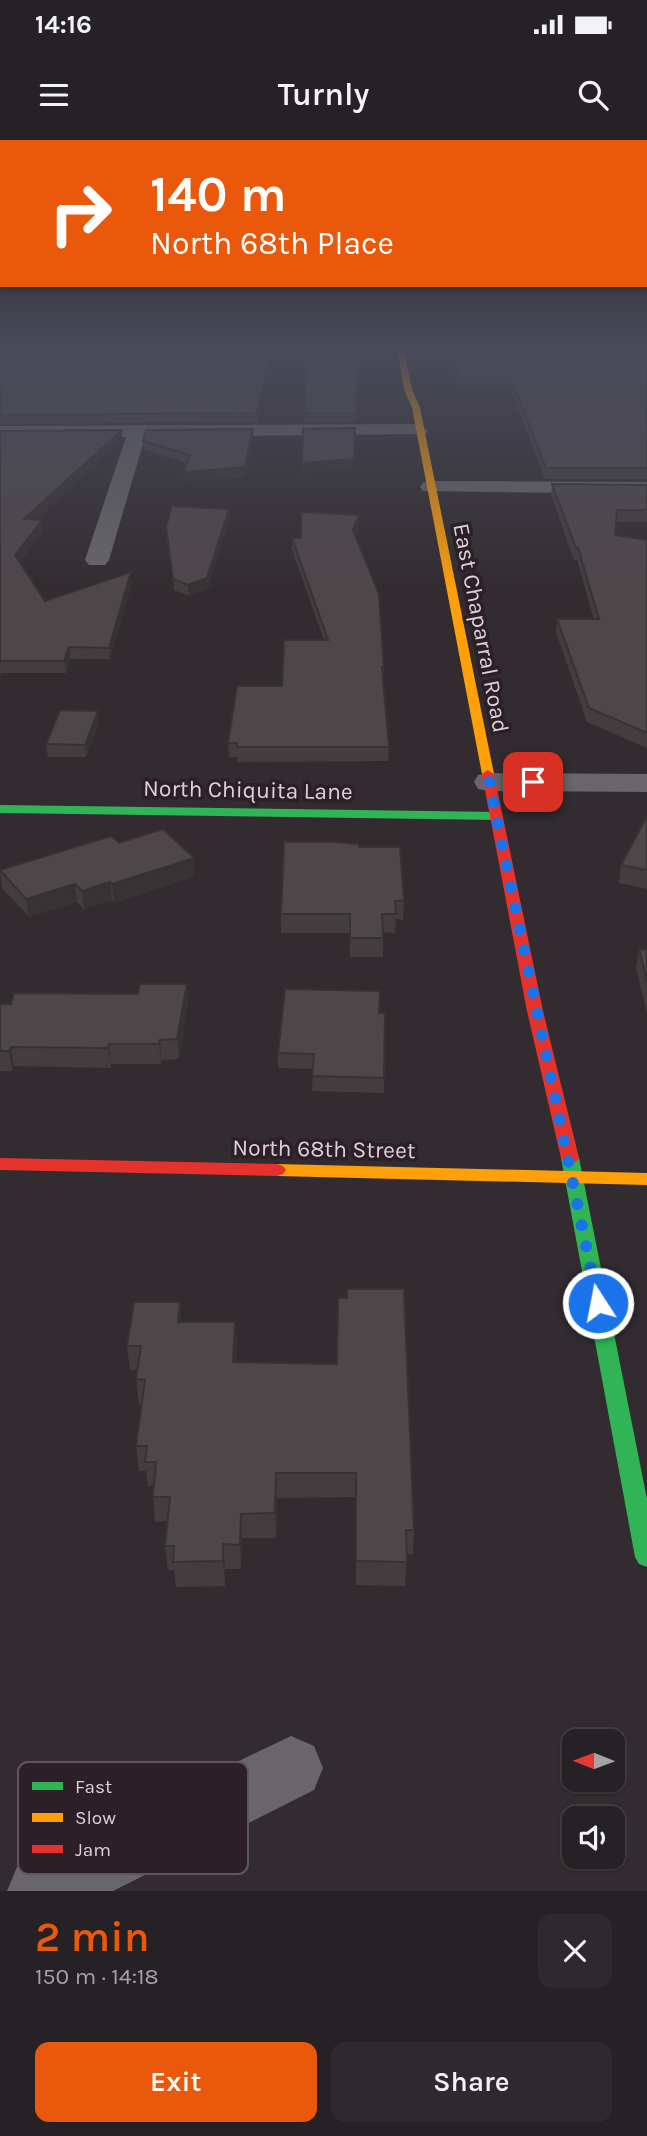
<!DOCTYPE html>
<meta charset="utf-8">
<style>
body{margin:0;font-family:Karla,sans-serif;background:#2e292c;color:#f1f3f6;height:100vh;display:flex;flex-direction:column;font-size:26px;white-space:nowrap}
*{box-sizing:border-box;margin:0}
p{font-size:23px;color:#a4a3a6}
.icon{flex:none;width:38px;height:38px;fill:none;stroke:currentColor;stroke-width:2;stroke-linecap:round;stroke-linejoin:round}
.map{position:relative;height:1751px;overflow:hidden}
.drawer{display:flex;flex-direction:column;background:#262124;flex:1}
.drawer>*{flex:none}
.hud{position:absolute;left:0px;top:0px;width:648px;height:147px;box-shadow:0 2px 5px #0004,0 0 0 2px #423e41;background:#ea580c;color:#fff;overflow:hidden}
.needle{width:46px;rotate:271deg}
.buttons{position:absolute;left:562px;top:1589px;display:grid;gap:14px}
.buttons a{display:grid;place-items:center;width:63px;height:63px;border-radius:14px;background:#262124;box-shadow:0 2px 5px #0004,0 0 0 2px #423e41;font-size:35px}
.pin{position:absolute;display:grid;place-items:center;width:60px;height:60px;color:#fff;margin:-30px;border-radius:14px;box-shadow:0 4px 10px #0006}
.me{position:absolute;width:77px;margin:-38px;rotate:349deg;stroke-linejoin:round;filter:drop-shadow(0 0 5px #0008)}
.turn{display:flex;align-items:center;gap:24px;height:147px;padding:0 35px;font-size:32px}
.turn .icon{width:91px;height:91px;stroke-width:2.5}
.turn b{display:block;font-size:49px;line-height:60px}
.round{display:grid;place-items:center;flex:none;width:74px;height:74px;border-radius:14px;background:#2e292c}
.summary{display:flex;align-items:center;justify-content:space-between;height:119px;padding:0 35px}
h1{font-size:42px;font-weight:600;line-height:52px;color:#ea580c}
.action{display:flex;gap:14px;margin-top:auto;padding:14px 35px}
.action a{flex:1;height:80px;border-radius:14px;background:#ea580c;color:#fff;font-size:28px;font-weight:600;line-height:80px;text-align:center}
.action a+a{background:#2e292c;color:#f1f3f6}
.status{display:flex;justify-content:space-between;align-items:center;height:49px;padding:0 35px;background:#262124;direction:ltr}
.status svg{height:19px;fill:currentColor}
header{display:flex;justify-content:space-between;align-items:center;height:91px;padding:0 35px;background:#262124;font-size:32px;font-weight:600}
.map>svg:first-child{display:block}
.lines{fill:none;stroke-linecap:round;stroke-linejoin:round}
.street{fill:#686668;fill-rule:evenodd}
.fast{fill:#30b455;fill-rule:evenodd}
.slow{fill:#ff9f0a;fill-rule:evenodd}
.jam{fill:#e5322d;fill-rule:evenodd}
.wall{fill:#433d40}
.shaded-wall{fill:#373234}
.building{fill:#4e474a;stroke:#373234;stroke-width:2}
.route{stroke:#1a73e8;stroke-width:12;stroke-dasharray:0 21.6}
.labels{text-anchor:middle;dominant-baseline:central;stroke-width:7;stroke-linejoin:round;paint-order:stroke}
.street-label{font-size:23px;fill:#dcd2d8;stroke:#2c1f27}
.key{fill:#2c1f27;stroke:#61555c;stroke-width:2}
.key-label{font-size:19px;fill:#dcd2d8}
</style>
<div class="status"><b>14:16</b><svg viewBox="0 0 49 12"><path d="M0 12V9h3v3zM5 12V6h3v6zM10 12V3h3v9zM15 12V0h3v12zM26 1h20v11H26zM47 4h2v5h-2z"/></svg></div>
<header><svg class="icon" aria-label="menu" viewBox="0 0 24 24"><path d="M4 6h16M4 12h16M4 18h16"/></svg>Turnly<svg class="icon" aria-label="search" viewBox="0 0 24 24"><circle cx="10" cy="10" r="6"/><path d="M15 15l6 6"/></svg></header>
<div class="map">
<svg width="647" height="1751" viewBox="0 0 647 1751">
<rect width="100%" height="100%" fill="#322c30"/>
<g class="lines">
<path class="street" d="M419,284L428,290L426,294L145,297L109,420L105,425H89L85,420L126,297L0,298V286Z
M430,341L647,342V354L423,351L420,347L423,343Z
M489,633L647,634V652L489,651L478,649L474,642L478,635Z
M291,1596L314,1606L323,1628L314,1650L113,1751H7L17,1727Z"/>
<path class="fast" d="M0,665L496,672L503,676L496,680L0,673Z
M570,1012L576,1014L579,1018L647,1359V1427L639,1424L635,1417L561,1018L564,1014Z"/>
<path class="slow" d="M397,207H403L412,249L420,268L494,634L488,638L482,634L412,268L404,249Z
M277,1024L647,1033V1045L277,1036L271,1034L268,1030L271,1026Z"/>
<path class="jam" d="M488,630L494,634L543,871L579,1018L576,1022H564L561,1018L527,871L482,634Z
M0,1018L277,1024L283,1026L286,1030L283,1034L277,1036L0,1030Z"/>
</g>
<path class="wall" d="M0,207H172L164,210L0,213Z
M185,207H273L257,282L0,284V219L168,217Z
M305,207H360L355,282H304Z
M450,207H647V339H545L510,249L458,248Z
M122,290V300L35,380L43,391L20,422L45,461L132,443L110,519H70L66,533H1L0,538V291Z
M253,298L245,337L184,341L187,323L144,310L143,301Z
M552,344L647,345V382H616L615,395L647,400V608L587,582L556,492L557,479H594L577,420H574L551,355Z
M229,380L208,449L189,456L174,450L166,387Z
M359,386L356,396L384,527L383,541L389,607L388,621L237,622V617H229L228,603L282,546L324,500L292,410V398H301Z
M99,583L86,617H48L46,604Z
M647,676V749L619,743L621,725Z
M359,707L404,761L403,780L396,779L395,793L383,792V817H350V793H281V774Z
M194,718L195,736L114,763L112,760L84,769L77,762L29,777L2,748L0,733V729Z
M639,809L647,810V873L636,828Z
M187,844L188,864L179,919L161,920V924H111V928L14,926L12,931H0V864H11L138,854Z
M379,873L384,938V953L312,951L313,929L278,928V913Z
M182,1182H235L237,1207L236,1222L337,1224L414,1390L413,1414H407L405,1446L356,1445V1357L277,1358L276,1398H242L241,1429H225V1446L176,1447L174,1430H168L165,1406L168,1381L155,1382L153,1357L154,1346H148L146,1331H139L136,1306L142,1264H139L136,1239L138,1230H130L127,1206Z"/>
<path class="shaded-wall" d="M271,207H273L257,282V273Z
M355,288L354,329L303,333L302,323Z
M253,289V298L245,337L184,341V332Z
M122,290V300L25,390L24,379Z
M229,369V380L208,449L189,456L188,445Z
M359,375V386L353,402V390Z
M42,380L43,391L17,426L15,415Z
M131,432L132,443L110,519L109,508Z
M69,507L70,519L66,533L64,521Z
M98,571L99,583L86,617L85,605Z
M194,718L195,736L114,763L112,744Z
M110,742L112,760L84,769L82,751Z
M75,744L77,762L29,777L26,759Z
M187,844L188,864L179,919L177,899Z
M160,900L161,920V924L159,904Z
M109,904L111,924V928L108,908Z
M11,907L14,926L12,931L9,911Z
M180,1162L182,1186L178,1182Z
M235,1182L237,1207L234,1246L233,1222Z
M276,1333L277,1358L276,1398L275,1373Z
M241,1374L242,1398L241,1429L240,1405Z
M223,1404L225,1429V1446L223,1421Z"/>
<path class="building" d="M185,207H271L257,273L0,275V219L168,217Z
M305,207H360L356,273H304Z
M453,207H647V328H546L511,239H459Z
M355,288L354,319L302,323L303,289Z
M253,289L245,327L184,332L190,315L143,301L146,290Z
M122,290L24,379L42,380L15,415L45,461L131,432L109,508L69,507L64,521H0V291Z
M552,344L647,345V370H617L615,395L647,400V593L589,568L557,479H599L578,408H576Z
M172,366L229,369L207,438L188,445L173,439L166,387Z
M301,372L359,375L353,390L379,454L384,527H382L389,607H237V603H228L237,546H282L284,500H328L292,398H301Z
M60,570L98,571L85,605L46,604Z
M647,676V730L621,725Z
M163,689L194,718L112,744L110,742L82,751L75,744L26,759L0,730L111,696L119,703Z
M284,702H335L359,704V707H400L404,761H395L396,774H382L383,798H350V774H281Z
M639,809L647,810V842Z
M140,844H187L177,899L160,900L159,904H109L108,908L11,907L9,911H0V864H11L14,853L138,854Z
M285,849L380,851L379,873H385L384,938L312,936L314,914L278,913Z
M347,1149H404L414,1390H406L407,1422L356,1421V1333H276L275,1373L241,1374L240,1405L223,1404V1421L173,1422L174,1406H165L170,1357H153L156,1322H145L147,1306H136L145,1240L136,1239L141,1206H127L134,1162H180L178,1182H235L233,1222L337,1224L338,1158H347Z"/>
<linearGradient id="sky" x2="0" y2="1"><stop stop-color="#1c181a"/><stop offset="0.46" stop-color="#494b59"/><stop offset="1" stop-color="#494b59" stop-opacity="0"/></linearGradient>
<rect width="647" height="452" fill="url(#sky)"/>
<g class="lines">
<path class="route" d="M533,642H489L598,1163"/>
</g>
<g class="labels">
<g class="street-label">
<text transform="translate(481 488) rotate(79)">East Chaparral Road</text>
<text transform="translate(248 650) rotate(1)">North Chiquita Lane</text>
<text transform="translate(324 1009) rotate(1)">North 68th Street</text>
</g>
</g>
<rect x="18" y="1622" width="230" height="112" rx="10" class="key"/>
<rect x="32" y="1642" width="31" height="8" fill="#30b455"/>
<rect x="32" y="1673" width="31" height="9" fill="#ff9f0a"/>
<rect x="32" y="1705" width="31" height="8" fill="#e5322d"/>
<g class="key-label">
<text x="75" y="1653">Fast</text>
<text x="75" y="1684">Slow</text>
<text x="75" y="1716">Jam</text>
</g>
</svg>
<div class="buttons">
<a><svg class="needle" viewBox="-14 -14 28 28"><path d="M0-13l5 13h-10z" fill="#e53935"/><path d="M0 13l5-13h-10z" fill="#a4a3a6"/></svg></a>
<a><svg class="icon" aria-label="sound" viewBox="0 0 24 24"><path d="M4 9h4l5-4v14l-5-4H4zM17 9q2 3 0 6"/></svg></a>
</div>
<div class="pin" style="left:533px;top:642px;background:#d93025"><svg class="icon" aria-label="arrive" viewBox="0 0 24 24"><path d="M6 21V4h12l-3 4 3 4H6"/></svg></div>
<svg class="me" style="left:598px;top:1163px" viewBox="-20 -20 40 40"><circle r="17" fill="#1a73e8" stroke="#fff" stroke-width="3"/><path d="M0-11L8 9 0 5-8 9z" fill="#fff"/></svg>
<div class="hud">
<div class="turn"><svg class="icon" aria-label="right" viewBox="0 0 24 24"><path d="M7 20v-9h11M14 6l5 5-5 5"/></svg><div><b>140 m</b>North 68th Place</div></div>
</div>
</div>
<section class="drawer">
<div class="summary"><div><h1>2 min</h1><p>150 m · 14:18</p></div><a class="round"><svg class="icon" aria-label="close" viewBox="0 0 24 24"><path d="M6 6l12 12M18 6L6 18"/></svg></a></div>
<div class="action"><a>Exit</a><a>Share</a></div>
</section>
